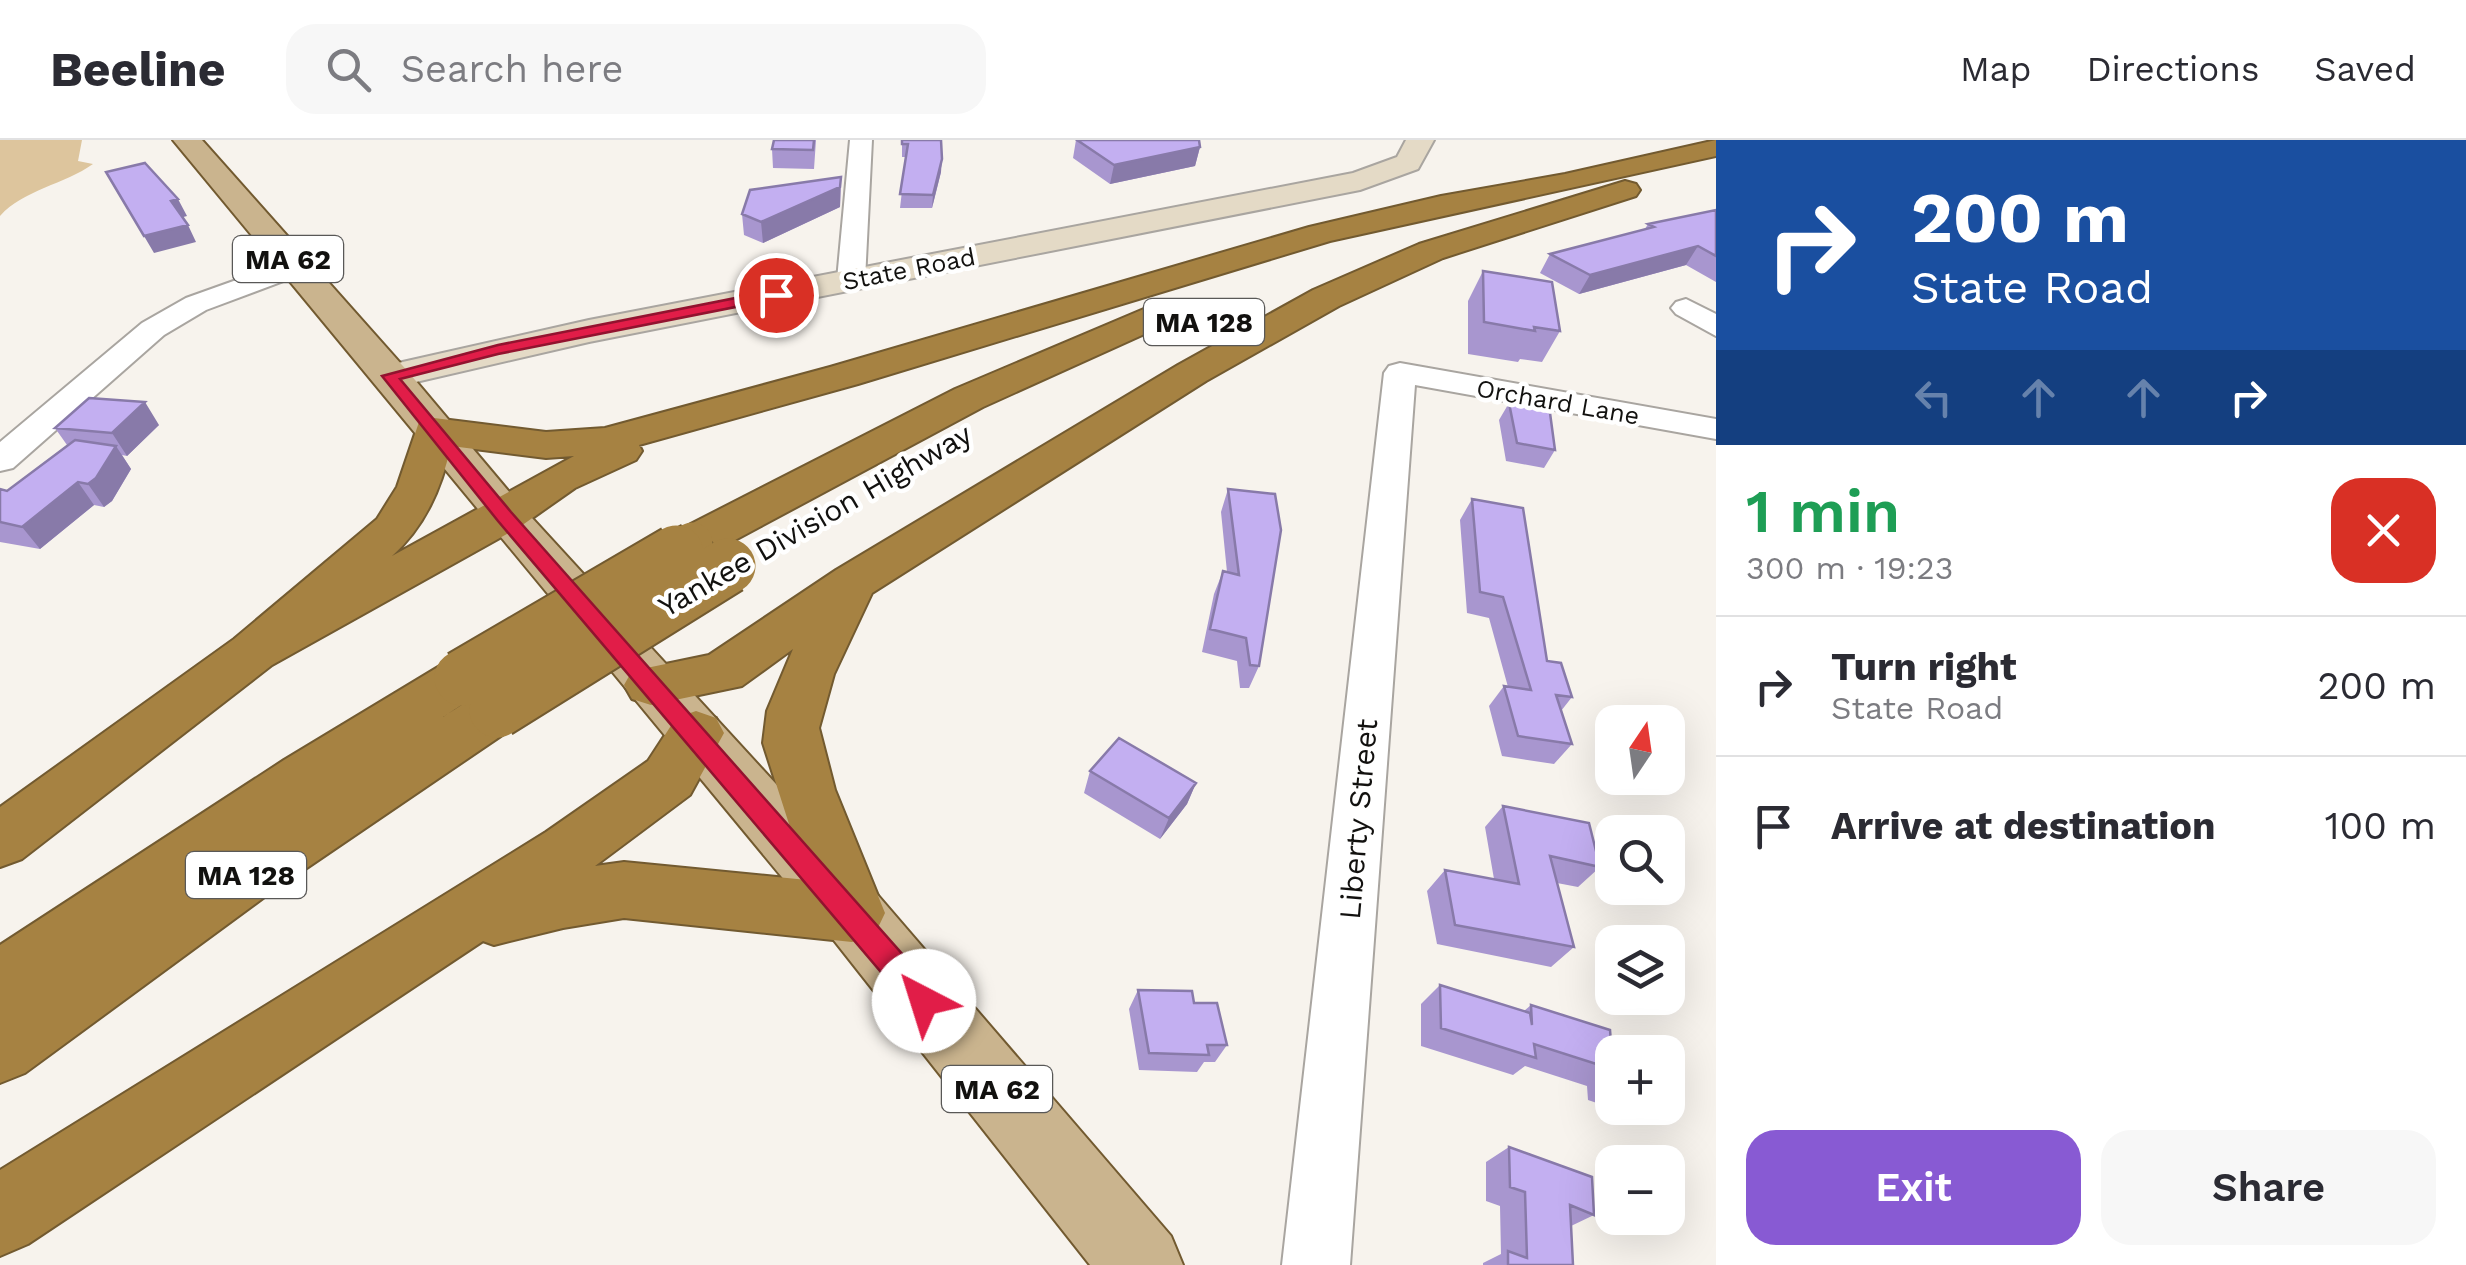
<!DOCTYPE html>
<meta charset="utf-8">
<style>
body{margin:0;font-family:"Work Sans",sans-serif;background:#f7f7f7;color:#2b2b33;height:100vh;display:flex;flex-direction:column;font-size:38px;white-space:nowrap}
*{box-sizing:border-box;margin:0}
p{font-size:32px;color:#7c7c81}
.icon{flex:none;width:55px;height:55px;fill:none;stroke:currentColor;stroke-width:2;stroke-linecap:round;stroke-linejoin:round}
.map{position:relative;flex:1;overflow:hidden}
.details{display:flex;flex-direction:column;background:#fff;width:750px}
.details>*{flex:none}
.banner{background:#1a4fa0;color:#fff;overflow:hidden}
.needle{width:65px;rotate:13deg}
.controls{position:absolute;left:1595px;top:565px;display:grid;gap:20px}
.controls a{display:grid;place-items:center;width:90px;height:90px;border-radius:20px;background:#fff;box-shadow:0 10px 40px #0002;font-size:50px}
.pin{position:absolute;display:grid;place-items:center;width:85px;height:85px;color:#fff;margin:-42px;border:5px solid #fff;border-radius:50%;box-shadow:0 2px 10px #0007}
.me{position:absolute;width:110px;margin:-55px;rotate:320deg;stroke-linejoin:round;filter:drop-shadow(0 0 8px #0008)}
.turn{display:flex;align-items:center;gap:35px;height:210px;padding:0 30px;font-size:45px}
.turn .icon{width:130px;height:130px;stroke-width:2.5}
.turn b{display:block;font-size:70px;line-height:85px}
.lanes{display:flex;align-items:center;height:95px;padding:0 30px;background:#0003;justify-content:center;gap:50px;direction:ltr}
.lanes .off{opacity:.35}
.round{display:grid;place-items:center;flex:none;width:105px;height:105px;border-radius:30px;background:#f7f7f7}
.head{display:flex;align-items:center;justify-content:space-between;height:170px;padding:0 30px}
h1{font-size:60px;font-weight:600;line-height:75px;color:#1e9e55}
.action{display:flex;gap:20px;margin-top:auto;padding:20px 30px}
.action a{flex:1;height:115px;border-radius:30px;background:#885ad3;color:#fff;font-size:40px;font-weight:600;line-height:115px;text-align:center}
.action a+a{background:#f7f7f7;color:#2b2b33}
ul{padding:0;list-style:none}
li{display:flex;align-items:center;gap:30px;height:140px;padding:0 30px;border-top:2px solid #e1e1e2}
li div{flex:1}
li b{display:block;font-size:38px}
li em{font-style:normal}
header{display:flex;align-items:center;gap:60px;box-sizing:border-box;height:140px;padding:0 50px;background:#fff;border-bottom:2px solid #e1e1e2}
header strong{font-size:48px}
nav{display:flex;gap:55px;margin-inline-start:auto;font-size:35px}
.search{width:700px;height:90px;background:#f7f7f7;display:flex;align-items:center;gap:25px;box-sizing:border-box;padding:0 35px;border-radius:30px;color:#7c7c81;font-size:38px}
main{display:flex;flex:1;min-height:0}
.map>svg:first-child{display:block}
.green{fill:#ddc59d}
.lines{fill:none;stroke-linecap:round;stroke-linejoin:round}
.minor-casing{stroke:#a9a5a0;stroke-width:4}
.secondary-casing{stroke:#a9a5a0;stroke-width:4}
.primary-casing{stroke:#725a30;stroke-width:4}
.motorway-casing{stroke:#725a30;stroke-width:4}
.minor{fill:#fff;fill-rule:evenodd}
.secondary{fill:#e4dac6;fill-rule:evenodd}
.primary{fill:#cab48e;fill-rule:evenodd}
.motorway{fill:#a68242;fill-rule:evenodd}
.motorway-bridge-far1-casing{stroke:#725a30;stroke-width:44;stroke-linecap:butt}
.motorway-bridge-casing{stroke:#725a30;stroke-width:59;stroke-linecap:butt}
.motorway-bridge-far1{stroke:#a68242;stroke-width:41}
.motorway-bridge{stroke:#a68242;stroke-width:55}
.wall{fill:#a896cf}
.shaded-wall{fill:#887aa9}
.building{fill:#c3aff1;stroke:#887aa9;stroke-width:2.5}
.route{fill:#e11d48;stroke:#92132f;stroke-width:2.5}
.labels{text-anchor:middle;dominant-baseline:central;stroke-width:9;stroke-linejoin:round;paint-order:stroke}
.far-street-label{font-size:25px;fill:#12110f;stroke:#fff}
.shield{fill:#fff;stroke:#595857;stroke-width:2.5}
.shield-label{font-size:28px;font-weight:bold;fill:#12110f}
.street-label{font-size:30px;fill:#12110f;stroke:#fff}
</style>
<header>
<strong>Beeline</strong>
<div class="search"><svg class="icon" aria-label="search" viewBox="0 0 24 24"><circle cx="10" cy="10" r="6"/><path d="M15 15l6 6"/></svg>Search here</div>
<nav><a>Map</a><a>Directions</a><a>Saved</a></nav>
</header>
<main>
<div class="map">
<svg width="1716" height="1125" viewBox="0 0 1716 1125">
<rect width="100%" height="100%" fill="#f7f3ed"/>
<path class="green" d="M0,0H82L78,21L93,24C65,44 23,50 0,76Z"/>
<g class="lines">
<defs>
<path id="minor" d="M850,0H872L865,140L861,146H841L837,140Z
M295,119L305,121L309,127L305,133L206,170L164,195L13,328L0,331V302L142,183L186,158Z
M1686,159L1716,174V196L1676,174L1671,168L1676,162Z
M1400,223L1716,279V299L1415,245L1350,1125H1282L1384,233L1389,226Z"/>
<path id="secondary" d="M1406,0H1434L1418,29L1360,50L589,202L390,248L376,244L370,236L376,228L589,180L1353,33L1397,17Z"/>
<path id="primary" d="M173,0H202L410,234L521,366L875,752L1171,1096L1183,1125H1090L829,794Z"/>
<path id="motorway" d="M1716,0V16L1330,101L858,244L639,305L642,311L636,320L575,348L521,386L272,525L22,719L0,727V667L234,499L377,379L397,347L419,282L434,278L546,292L605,288L830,227L1309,87L1441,56L1565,34ZM451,306L546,318L574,316L392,416C425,386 441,349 451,306Z
M1625,41L1636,44L1640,50L1636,56L1443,118L1339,166L1206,241L872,453L834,534L819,588L835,650L885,773L875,794L852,802L624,778L563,788L494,805L483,801L28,1104L0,1116V1030L546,692L648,621L676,578L696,571L716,578L724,593L690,655L595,726L624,722L807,740L763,603L767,571L793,509L742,546L651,565L632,559L624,545L632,531L709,515L836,430L1178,225L1313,150L1419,104Z
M1158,163L1171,166L1176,174L1171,182L983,267L709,414L692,418L675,414L668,403L675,392L955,249Z
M462,518L481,524L489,538L481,552L443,577C469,561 486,546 517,555L525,570L517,585L270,753L25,933L0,943V805L284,620L443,524Z"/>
</defs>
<use href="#minor" class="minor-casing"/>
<use href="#secondary" class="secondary-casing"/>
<use href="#primary" class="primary-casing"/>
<use href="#motorway" class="motorway-casing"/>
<use href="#minor" class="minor"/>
<use href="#secondary" class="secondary"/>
<use href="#primary" class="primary"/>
<use href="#motorway" class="motorway"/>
<defs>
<path id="motorway-bridge-far1" d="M671,415L692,403"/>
<path id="motorway-bridge" d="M462,538L676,413
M497,570L728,426"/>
</defs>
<use href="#motorway-bridge-far1" class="motorway-bridge-far1-casing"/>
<use href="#motorway-bridge" class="motorway-bridge-casing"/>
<use href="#motorway-bridge-far1" class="motorway-bridge-far1"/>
<use href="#motorway-bridge" class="motorway-bridge"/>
</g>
<path class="wall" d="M816,0L814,29L773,28L772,9Z
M902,0L941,32L932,68H900L906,17H902Z
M1076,0L1200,7L1195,26L1110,44L1073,18Z
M841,37L840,67L763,103L744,95L742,74Z
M1716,70V142L1686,125L1579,154L1540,133L1550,114L1645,89L1648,84Z
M1483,131L1560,191L1542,222L1520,219L1518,222L1468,214V161Z
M1509,263L1555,310L1544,328L1506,321L1499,280Z
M159,285L127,316L122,315L131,329L112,361L104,367L94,365L40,409L0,402V349L7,351L67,305L55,288Z
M1228,349L1259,526L1249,548H1240L1237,521L1202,512L1214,454L1223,431L1227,432L1221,372Z
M1472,359L1547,521L1572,557L1561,571L1572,604L1554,624L1502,616L1489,566L1504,546L1508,547L1489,478L1467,473L1460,380Z
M1090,631L1196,643L1187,664L1160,699L1084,653Z
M1503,666L1600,727L1578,747L1557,743L1574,807L1551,827L1437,804L1427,751L1445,730L1494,739L1485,687Z
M1440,845L1524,871L1531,865L1612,912V968H1668V920L1675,964L1647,980L1588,960L1587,946L1525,926L1513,935L1421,906V864Z
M1138,850L1194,863L1227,905L1215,922H1204L1197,932L1139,930L1129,869Z
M1509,1007L1594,1075L1571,1086L1573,1125H1483V1123L1501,1114L1500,1066L1486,1061V1022Z"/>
<path class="shaded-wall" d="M1200,7L1195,26L1110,44L1114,25Z
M942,19L941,32L932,68L933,55Z
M841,37L840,67L763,103L761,82Z
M178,59L187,76L180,78L171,61Z
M188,85L196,102L154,113L144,96Z
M1698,106L1686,125L1579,154L1590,135Z
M145,262L159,285L127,316L112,293Z
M116,306L131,329L112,361L104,367L88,344Z
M78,342L94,365L40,409L22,387Z
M1196,643L1187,664L1160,699L1169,678Z"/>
<path class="building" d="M774,0H814L813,10L772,9Z
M902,0H941L942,19L933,55L900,54L908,4H902Z
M1077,0H1199L1200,7L1114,25Z
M145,23L178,59L171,61L188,85L144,96L106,32Z
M841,37L840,47L761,82L742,74L750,50Z
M1716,70V116L1698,106L1590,135L1550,114L1654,87L1648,84Z
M1483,131L1552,142L1560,191L1534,187L1535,191L1484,182Z
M89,258L145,262L112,293L55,288Z
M1509,263L1544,268L1550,273L1555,310L1517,303Z
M75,300L116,306L96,338L88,344L78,342L22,387L0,382V349L7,351Z
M1228,349L1275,354L1281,390L1259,526L1250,525L1246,498L1210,489L1223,431L1239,435Z
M1472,359L1523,368L1547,521L1561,523L1572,557L1556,555L1572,604L1518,596L1504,546L1531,550L1503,457L1480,452Z
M1119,598L1196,643L1169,678L1090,631Z
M1503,666L1589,683L1600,727L1550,716L1574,807L1455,785L1445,730L1519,744Z
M1440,845L1530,873L1532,885L1531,865L1610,890L1611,902L1645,912H1612V929L1534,904L1536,918L1441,888Z
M1138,850L1192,851L1194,863H1217L1227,905H1207L1209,915L1149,913Z
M1668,920L1675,964L1668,961Z
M1509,1007L1592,1037L1594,1075L1570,1065L1573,1125H1508V1111L1527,1118L1525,1052L1510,1047Z"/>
<path class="route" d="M776,150L781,152V158L498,214L400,239L511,372L935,851L939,861L935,871L924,875L914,871L498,381L382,236L498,205Z"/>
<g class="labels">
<g class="far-street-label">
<text transform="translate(909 129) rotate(-11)">State Road</text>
<text transform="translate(1558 262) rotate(10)">Orchard Lane</text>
</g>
<g class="shield">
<rect x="233" y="96" width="110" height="46" rx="8"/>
<rect x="1144" y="159" width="120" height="46" rx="8"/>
<rect x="186" y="712" width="120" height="46" rx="8"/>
<rect x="942" y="926" width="110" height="46" rx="8"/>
</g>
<g class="shield-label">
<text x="288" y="119">MA 62</text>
<text x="1204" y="182">MA 128</text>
<text x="246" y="735">MA 128</text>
<text x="997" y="949">MA 62</text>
</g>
<g class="street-label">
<text transform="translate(815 380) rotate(-30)">Yankee Division Highway</text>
<text transform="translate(1358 679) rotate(-85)">Liberty Street</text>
</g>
</g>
</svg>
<div class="controls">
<a><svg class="needle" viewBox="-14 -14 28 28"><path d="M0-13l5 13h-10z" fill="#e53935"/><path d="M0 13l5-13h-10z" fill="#7c7c81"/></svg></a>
<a><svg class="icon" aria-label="search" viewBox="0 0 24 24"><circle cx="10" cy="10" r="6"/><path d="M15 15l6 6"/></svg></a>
<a><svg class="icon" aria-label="layers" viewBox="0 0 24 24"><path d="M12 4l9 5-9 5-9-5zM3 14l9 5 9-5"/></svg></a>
<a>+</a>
<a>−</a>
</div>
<div class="pin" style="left:776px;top:155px;background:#d93025"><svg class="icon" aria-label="arrive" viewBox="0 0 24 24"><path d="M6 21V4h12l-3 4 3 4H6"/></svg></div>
<svg class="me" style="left:924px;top:861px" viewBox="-20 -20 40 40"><circle r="19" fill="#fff"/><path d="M0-13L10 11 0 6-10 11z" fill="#e11d48"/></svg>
</div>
<section class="details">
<div class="banner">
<div class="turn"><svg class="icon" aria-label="right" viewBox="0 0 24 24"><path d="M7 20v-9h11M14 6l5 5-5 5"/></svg><div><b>200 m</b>State Road</div></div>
<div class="lanes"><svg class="icon off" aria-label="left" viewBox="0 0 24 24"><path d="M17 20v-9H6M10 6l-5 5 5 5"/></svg><svg class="icon off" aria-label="ahead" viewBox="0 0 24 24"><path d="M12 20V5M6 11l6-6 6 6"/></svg><svg class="icon off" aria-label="ahead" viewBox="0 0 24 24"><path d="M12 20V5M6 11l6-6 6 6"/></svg><svg class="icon" aria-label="right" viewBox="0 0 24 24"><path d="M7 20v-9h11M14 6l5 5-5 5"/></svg></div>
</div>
<div class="head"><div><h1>1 min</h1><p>300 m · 19:23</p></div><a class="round" style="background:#d93025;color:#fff"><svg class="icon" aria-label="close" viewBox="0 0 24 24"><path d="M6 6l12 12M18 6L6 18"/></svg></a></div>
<ul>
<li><svg class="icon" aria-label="right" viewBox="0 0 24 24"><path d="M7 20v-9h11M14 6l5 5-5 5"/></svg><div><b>Turn right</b><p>State Road</p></div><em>200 m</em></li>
<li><svg class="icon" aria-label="arrive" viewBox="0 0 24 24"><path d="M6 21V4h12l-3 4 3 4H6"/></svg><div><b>Arrive at destination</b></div><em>100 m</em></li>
</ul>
<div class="action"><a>Exit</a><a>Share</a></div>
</section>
</main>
